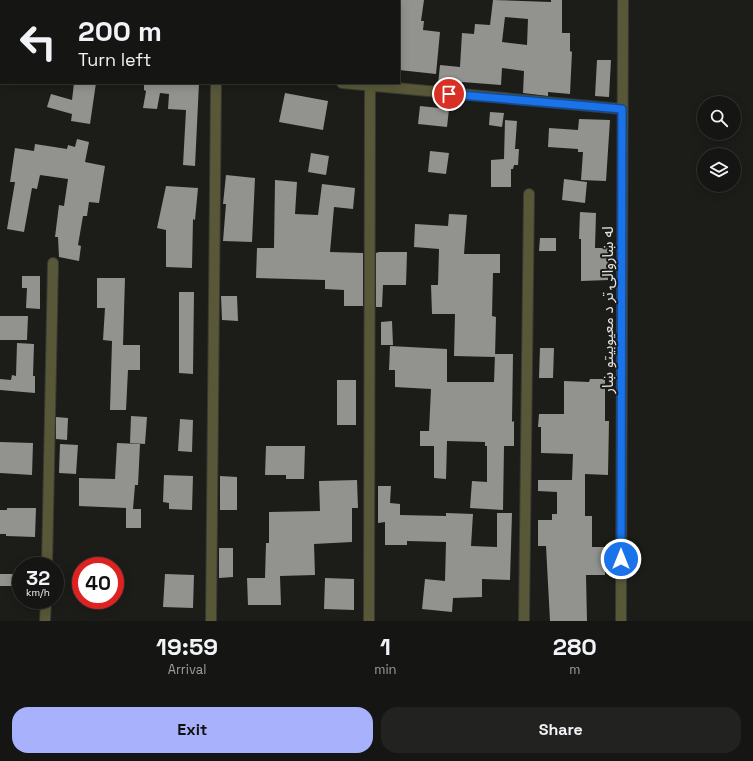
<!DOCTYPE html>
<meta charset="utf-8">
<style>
body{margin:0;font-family:"Space Grotesk","Noto Sans Arabic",sans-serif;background:#222221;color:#f1f3f6;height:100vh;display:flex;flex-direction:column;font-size:15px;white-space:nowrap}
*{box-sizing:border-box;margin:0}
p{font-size:13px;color:#9d9fa0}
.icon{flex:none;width:22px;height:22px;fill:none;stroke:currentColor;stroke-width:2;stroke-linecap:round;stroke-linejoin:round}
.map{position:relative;height:621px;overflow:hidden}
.sheet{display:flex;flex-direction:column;background:#151513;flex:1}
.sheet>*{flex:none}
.guide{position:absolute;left:0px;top:0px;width:400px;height:84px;box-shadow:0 2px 10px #0003,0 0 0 1px #343433;background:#151513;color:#f1f3f6;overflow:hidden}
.buttons{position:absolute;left:697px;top:96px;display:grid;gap:8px}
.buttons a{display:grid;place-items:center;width:44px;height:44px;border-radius:50%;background:#151513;box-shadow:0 2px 10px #0003,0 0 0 1px #343433;font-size:20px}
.speed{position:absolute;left:12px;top:557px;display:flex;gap:8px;font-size:20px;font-weight:700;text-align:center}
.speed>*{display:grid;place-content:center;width:52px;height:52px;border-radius:50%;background:#151513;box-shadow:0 2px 10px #0003,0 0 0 1px #343433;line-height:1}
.speed small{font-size:10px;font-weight:400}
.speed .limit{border:6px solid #d22;background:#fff;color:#111}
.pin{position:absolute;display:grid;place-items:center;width:34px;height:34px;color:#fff;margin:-17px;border:2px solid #fff;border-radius:50%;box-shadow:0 1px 4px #0007}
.me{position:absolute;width:44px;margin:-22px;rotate:0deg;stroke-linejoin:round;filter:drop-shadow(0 0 3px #0008)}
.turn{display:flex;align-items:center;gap:14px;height:84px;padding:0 12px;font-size:18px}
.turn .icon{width:52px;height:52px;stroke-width:2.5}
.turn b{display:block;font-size:28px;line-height:34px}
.eta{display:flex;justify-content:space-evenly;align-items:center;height:68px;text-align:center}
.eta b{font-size:24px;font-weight:800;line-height:28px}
.action{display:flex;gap:8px;margin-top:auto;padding:8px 12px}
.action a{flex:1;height:46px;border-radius:16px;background:#a7b1fc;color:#111;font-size:16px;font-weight:800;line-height:46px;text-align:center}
.action a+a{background:#222221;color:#f1f3f6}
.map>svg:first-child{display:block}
.building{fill:#92928e;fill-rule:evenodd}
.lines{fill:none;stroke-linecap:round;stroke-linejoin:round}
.minor-casing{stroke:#383835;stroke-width:12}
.minor{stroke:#585838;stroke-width:10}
.route-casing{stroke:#114b97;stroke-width:10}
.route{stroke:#1a73e8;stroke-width:7}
.labels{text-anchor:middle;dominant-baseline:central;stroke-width:4;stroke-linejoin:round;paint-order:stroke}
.street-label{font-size:15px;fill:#e2e2e0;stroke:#1c1c19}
</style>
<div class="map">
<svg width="753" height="621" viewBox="0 0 753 621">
<rect width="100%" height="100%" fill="#1c1c19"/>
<path class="building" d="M400,0H424L421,21H424L423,30L440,32L436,74L399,70Z
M493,0L551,2V0H562V33H570V51L572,52L570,94L548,92V96L523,93L524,71L502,68L501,85L462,82L461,88L438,85L440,65L460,67L462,33L474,34L475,24L490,25ZM505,17L528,19L527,45L502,42Z
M597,60H611L609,97L595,96Z
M74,83H96L90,124L71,121L72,114L47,107L51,94L72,100Z
M144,83H199L195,166L183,165L186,110L168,109L169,94L160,93L157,109L143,108L146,91L144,90Z
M285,93L328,101L323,130L279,122Z
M420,106L449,109L447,127L418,124Z
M490,112L504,113L502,127L489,125Z
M579,119L610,120L606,181L581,180L583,152H578V149L548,147L549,128L578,130Z
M505,120L517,121L515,149H519L518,165H514L513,169H511V187H491V160L504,159Z
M77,139L89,142L85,162L105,166L99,203L89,202L87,216H83L78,245L81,246L79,261L59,257L58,237H55L59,205L64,206L68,179L40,175L37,189L32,188L24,232L7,229L15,182H10L15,148L34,151L35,144L67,149L68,145L75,147Z
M430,151L449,153L446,174L428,172Z
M311,153L329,156L326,175L308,172Z
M226,175L255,178L252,242L223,241L226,204H223Z
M564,179L587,182L585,203L562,200Z
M275,180L297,182L295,214L318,215L322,184L355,188L353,209L334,207L330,252L363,253V306H344V290L325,289V280L256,278L257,248H274Z
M166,186L198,188L195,220L193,219L192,268L166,267V230L157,228Z
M580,212L596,213L595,248H608V280L581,281V239H579Z
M449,214L467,215L464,254H500V273H493L492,316L496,317L495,357L454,356L455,314H432L431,285H438L439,249L414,247L415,224L448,226Z
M540,238H556V251H539Z
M379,252H407L406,285H383L382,307H376V253Z
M22,276H40V309L26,308L27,288H22Z
M97,278H125L123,345H140V370H128L126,410H110L112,341L103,340L105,308H97Z
M179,292H194L193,374L179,373Z
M221,296H237L238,321L222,320Z
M0,316H28L27,340H0Z
M392,321L393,345H381V322Z
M17,343L34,344L33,376H35V393L0,390V379L11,380L12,375L16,376Z
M390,346L447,349V382H494L495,354H513L512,422L514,421V446H504L503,510L470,508L472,481L487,482V446H485V442L447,441L446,479L434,478V446H420V431H429L431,389L395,387V370H389Z
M540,348H554L553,378H539Z
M590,379H605V421H609L608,475L585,474V516H592V547H605V575H586L587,621H550L546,546H538V520H552V514H557V492L538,491V480H572L573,454L541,453V427H538L539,414H564V381L589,382Z
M337,380H356V425H337Z
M131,416L147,417L145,444L130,443Z
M56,417L68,418L67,440L56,439Z
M180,419L193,420L192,452L178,451Z
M0,442L33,443L32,475L0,473Z
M117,443L140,444L138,485H135L133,509H141V528H126V508L79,506V478L115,479Z
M60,444L78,445L76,474L59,473Z
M266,446H305L304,479H286V475H265Z
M164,475L193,476L192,510L169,509V503L163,502Z
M220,476L237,477V510H220Z
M357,480L358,508H352V542L314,544L315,575L280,576L281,605H248L247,578H265L266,543H269V512L320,511L319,481Z
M378,486H391L390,503L400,504V515L446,516V513L473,514L471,546L497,547V513H512L510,580L482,579V597L453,598L452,612L422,609L425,579L445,581L446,542L407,541V545H385V522L378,523Z
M7,508H36L35,537L6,536V534H0V510H7Z
M219,548H233V577L219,578Z
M0,574H21V586H0Z
M165,574L194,575L193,608L163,607Z
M325,578L354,579V610L324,609Z"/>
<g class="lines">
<defs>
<path id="minor" d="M0,37H1
M342,83L622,109
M47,566L53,263
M45,621L46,600
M211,621L216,83
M369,621L370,87
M524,621L529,194
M621,621L623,0"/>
</defs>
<use href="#minor" class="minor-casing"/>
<use href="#minor" class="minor"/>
</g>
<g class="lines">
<defs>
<path id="route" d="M449,94L622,109L621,559"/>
</defs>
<use href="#route" class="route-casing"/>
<use href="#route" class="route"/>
</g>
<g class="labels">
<g class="street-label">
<text transform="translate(607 310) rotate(-90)">له ښاروالۍ تر د معیوبیتو ښار</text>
</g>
</g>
</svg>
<div class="buttons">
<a><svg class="icon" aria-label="search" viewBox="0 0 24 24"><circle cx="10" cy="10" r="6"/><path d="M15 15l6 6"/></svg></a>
<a><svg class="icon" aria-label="layers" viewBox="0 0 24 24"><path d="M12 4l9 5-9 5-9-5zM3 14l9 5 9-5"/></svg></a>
</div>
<div class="speed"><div>32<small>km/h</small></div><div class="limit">40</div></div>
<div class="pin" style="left:449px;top:94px;background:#d93025"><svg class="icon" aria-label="arrive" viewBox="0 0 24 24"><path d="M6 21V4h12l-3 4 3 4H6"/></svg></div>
<svg class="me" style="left:621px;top:559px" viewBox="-20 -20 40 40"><circle r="17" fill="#1a73e8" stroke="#fff" stroke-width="3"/><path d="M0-11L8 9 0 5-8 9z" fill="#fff"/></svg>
<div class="guide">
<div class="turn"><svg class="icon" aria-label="left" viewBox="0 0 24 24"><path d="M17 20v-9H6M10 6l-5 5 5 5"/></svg><div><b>200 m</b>Turn left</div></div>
</div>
</div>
<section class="sheet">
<div class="eta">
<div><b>19:59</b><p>Arrival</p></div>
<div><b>1</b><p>min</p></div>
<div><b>280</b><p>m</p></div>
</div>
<div class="action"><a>Exit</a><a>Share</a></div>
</section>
